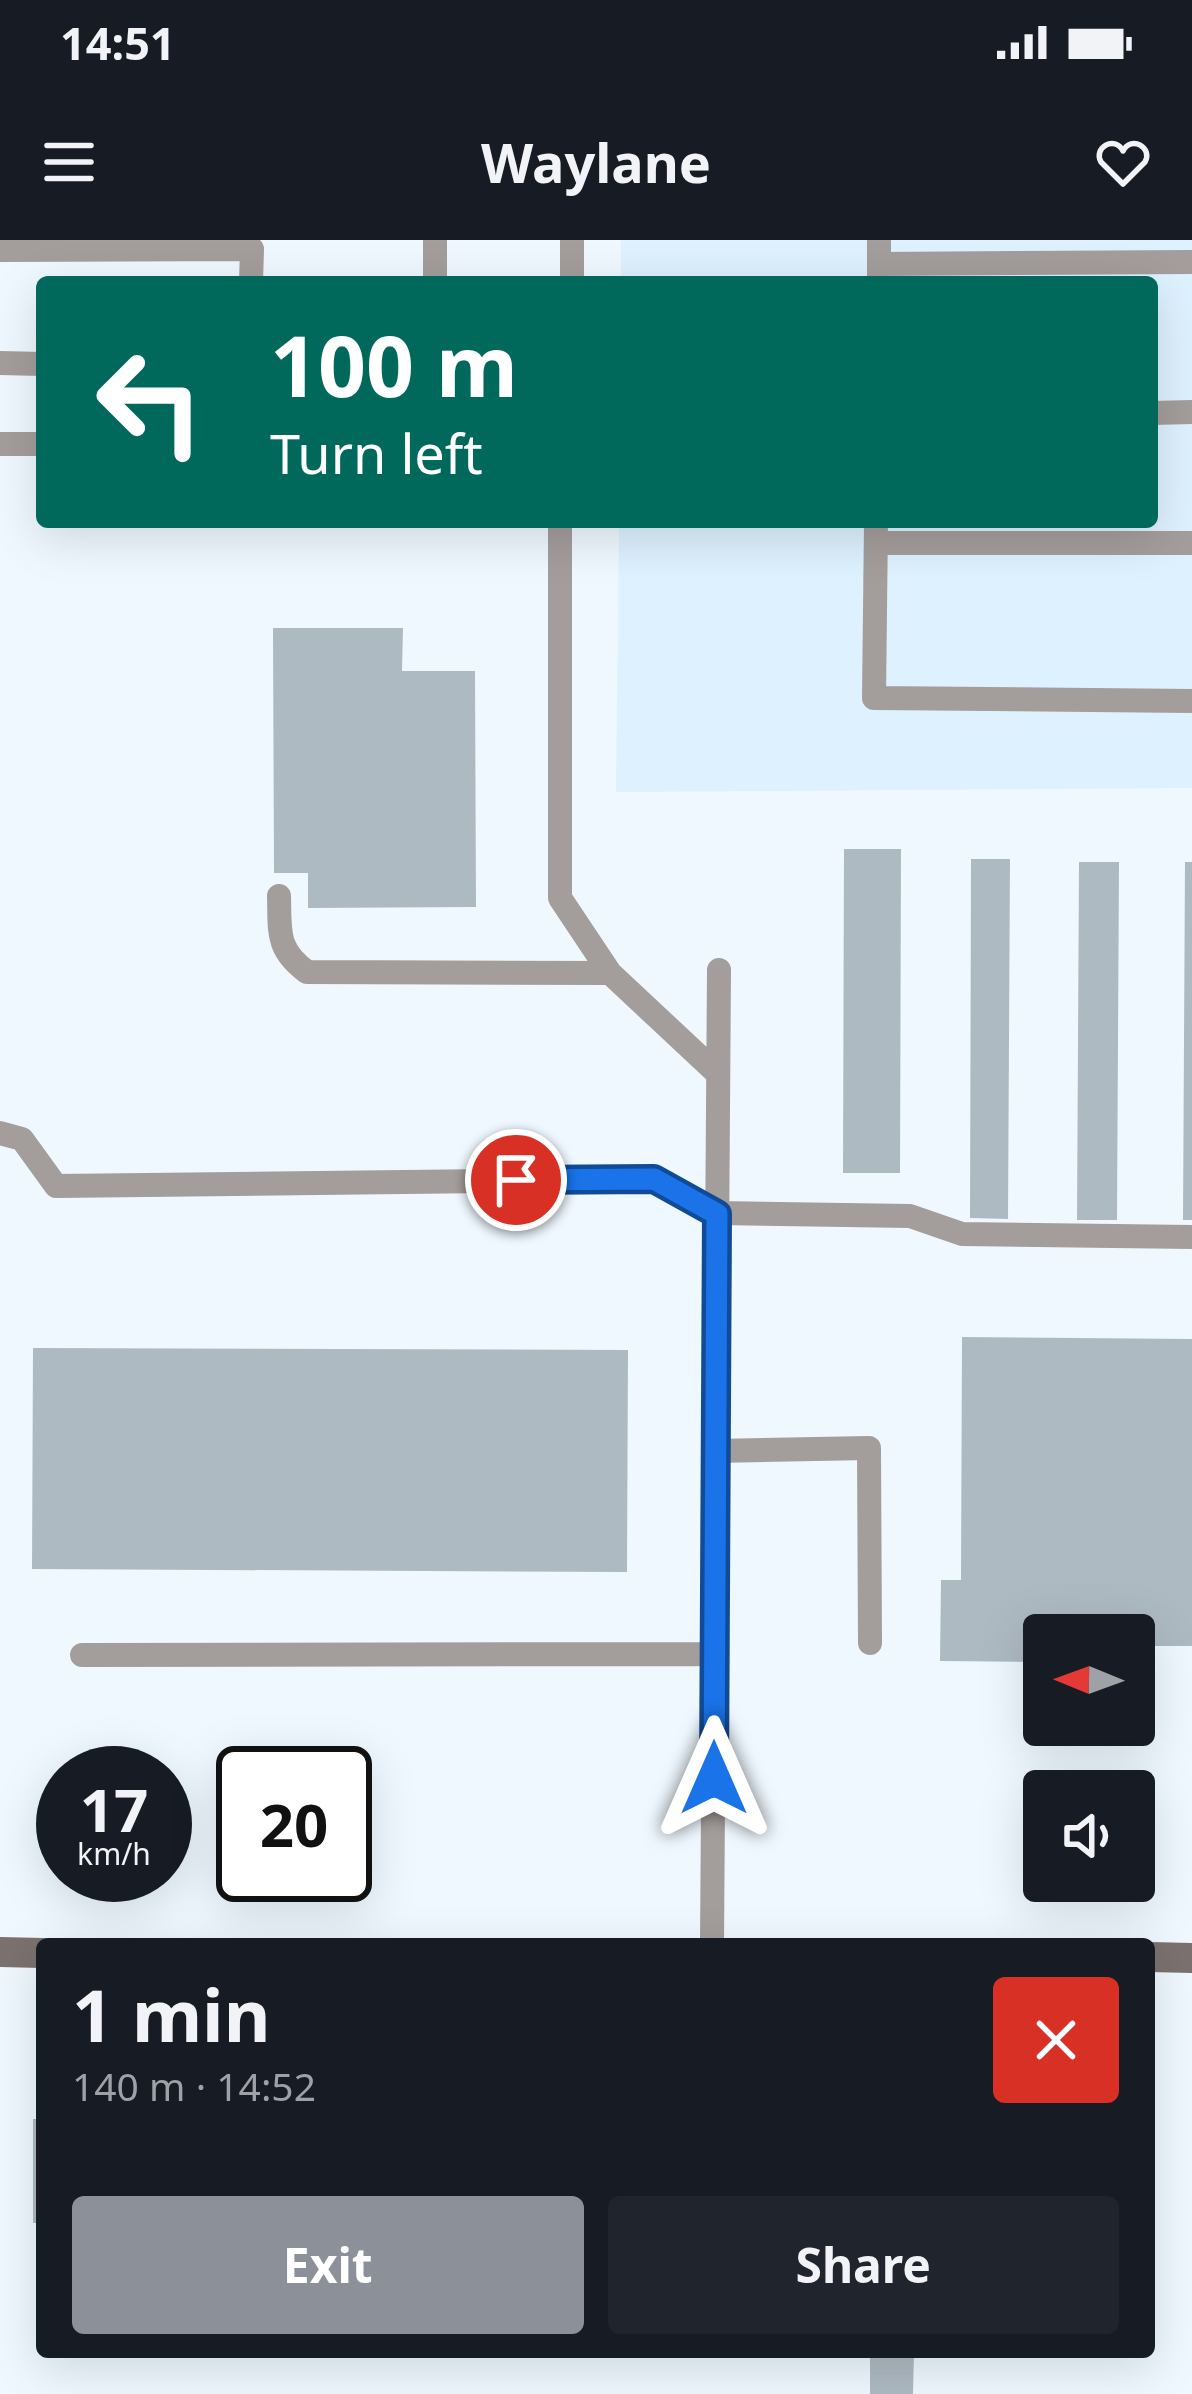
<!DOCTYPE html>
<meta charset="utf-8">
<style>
body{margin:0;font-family:"Noto Sans",sans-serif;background:#20242c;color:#f1f3f6;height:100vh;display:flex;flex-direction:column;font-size:45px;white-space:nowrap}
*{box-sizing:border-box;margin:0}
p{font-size:39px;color:#9ea1a6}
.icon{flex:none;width:66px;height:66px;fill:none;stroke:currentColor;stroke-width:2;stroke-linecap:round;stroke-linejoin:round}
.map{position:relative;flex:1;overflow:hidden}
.panel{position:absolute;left:36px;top:1698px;width:1119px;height:420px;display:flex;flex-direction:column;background:#171b24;border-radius:12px;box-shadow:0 12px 48px #0002}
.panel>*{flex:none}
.hud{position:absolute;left:36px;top:36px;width:1122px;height:252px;border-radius:12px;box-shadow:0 12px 48px #0002;background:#00695c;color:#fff;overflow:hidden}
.needle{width:78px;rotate:271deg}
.fabs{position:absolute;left:1023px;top:1374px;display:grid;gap:24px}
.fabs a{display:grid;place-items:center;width:132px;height:132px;border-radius:12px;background:#171b24;box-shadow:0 12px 48px #0002;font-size:60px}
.speed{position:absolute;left:36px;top:1506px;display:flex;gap:24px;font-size:60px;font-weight:700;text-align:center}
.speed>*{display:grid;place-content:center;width:156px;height:156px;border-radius:50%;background:#171b24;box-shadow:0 12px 48px #0002;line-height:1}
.speed small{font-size:30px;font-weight:400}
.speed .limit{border:6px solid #111;border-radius:18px;background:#fff;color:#111}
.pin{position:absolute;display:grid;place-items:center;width:102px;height:102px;color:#fff;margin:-51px;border:6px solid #fff;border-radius:50%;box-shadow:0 3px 12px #0007}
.me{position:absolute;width:132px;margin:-66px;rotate:0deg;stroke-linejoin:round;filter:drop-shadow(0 0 9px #0008)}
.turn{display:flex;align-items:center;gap:42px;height:252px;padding:0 36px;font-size:54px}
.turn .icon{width:156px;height:156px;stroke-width:2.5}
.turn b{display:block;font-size:84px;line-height:102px}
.round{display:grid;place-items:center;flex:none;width:126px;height:126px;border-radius:12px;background:#20242c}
.head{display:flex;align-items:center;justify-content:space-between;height:204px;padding:0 36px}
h1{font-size:72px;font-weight:700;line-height:90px}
.button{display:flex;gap:24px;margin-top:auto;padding:24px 36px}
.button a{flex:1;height:138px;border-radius:12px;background:#8c9099;color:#fff;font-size:48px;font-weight:700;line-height:138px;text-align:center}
.button a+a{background:#20242c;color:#f1f3f6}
.status{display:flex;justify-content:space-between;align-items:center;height:84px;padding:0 60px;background:#171b24;direction:ltr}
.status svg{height:33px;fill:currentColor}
header{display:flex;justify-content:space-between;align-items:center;height:156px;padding:0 36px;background:#171b24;font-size:54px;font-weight:700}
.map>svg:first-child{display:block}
.built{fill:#def1fe}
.building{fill:#aebac2}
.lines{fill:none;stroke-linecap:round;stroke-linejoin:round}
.lane{stroke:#a39d9b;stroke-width:24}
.secondary{stroke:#7b7270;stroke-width:30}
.route-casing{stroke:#114b97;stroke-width:30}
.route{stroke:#1a73e8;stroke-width:21}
</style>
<div class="status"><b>14:51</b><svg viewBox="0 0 49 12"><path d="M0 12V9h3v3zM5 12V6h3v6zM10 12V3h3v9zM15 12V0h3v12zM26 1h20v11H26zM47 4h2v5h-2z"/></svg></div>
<header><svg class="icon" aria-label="menu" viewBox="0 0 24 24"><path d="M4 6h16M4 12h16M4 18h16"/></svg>Waylane<svg class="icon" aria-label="heart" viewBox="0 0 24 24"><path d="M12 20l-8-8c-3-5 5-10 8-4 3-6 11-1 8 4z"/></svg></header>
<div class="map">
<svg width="1192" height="2154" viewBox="0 0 1192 2154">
<rect width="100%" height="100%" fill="#eff8ff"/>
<path class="built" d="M621,0H1192V548L616,552L619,282H1152V42H621Z"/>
<path class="building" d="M273,388H403L402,431H475L476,667L308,668V633H274Z
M844,609H901L900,933H843Z
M971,619H1010L1008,979L970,978Z
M1079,622H1119L1117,980H1077Z
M1185,622H1192V980H1183Z
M962,1097L1192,1099V1406H1134V1395H1044V1422L940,1421L941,1340H961Z
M33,1108L628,1110L627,1332L32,1329Z
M33,1879H42V1983H33Z
M870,2112H914L913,2154H870Z"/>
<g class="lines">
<path class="lane" d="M435,0V42
M572,0V42
M0,10L252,9L251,42
M879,24L1192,22
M879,42V0
M0,123L42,124
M1152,173L1192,172
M0,204H42
M560,282V658L610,733L718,834
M876,282L874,458L1192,461
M876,303H1192
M279,656C280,692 276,709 307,732L610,733
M0,893L22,899L56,946L654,939L717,973L910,976L962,994L1192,997
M715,1211L869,1208L870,1403
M82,1415L714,1414
M712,1704L719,730"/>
<path class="secondary" d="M0,1712L42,1713
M1149,1717L1192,1718"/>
</g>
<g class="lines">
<defs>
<path id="route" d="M516,940L654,939L717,974L714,1538"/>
</defs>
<use href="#route" class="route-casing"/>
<use href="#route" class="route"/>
</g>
</svg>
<div class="fabs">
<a><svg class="needle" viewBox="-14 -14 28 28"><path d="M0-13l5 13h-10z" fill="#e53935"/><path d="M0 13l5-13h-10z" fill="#9ea1a6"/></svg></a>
<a><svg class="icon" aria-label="sound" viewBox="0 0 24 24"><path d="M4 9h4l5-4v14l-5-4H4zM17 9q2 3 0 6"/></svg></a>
</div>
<div class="speed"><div>17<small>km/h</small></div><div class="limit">20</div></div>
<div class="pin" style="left:516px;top:940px;background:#d93025"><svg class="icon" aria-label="arrive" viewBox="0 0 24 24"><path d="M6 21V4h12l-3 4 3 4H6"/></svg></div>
<svg class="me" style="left:714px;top:1538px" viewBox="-20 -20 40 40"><path d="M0-17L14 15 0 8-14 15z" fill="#1a73e8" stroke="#fff" stroke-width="4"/></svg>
<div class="hud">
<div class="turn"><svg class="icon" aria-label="left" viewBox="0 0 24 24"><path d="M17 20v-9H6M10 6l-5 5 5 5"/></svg><div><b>100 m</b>Turn left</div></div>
</div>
<section class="panel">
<div class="head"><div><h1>1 min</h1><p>140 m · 14:52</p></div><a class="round" style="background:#d93025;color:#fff"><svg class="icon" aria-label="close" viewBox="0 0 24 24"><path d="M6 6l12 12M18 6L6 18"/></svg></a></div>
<div class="button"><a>Exit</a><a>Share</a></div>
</section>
</div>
